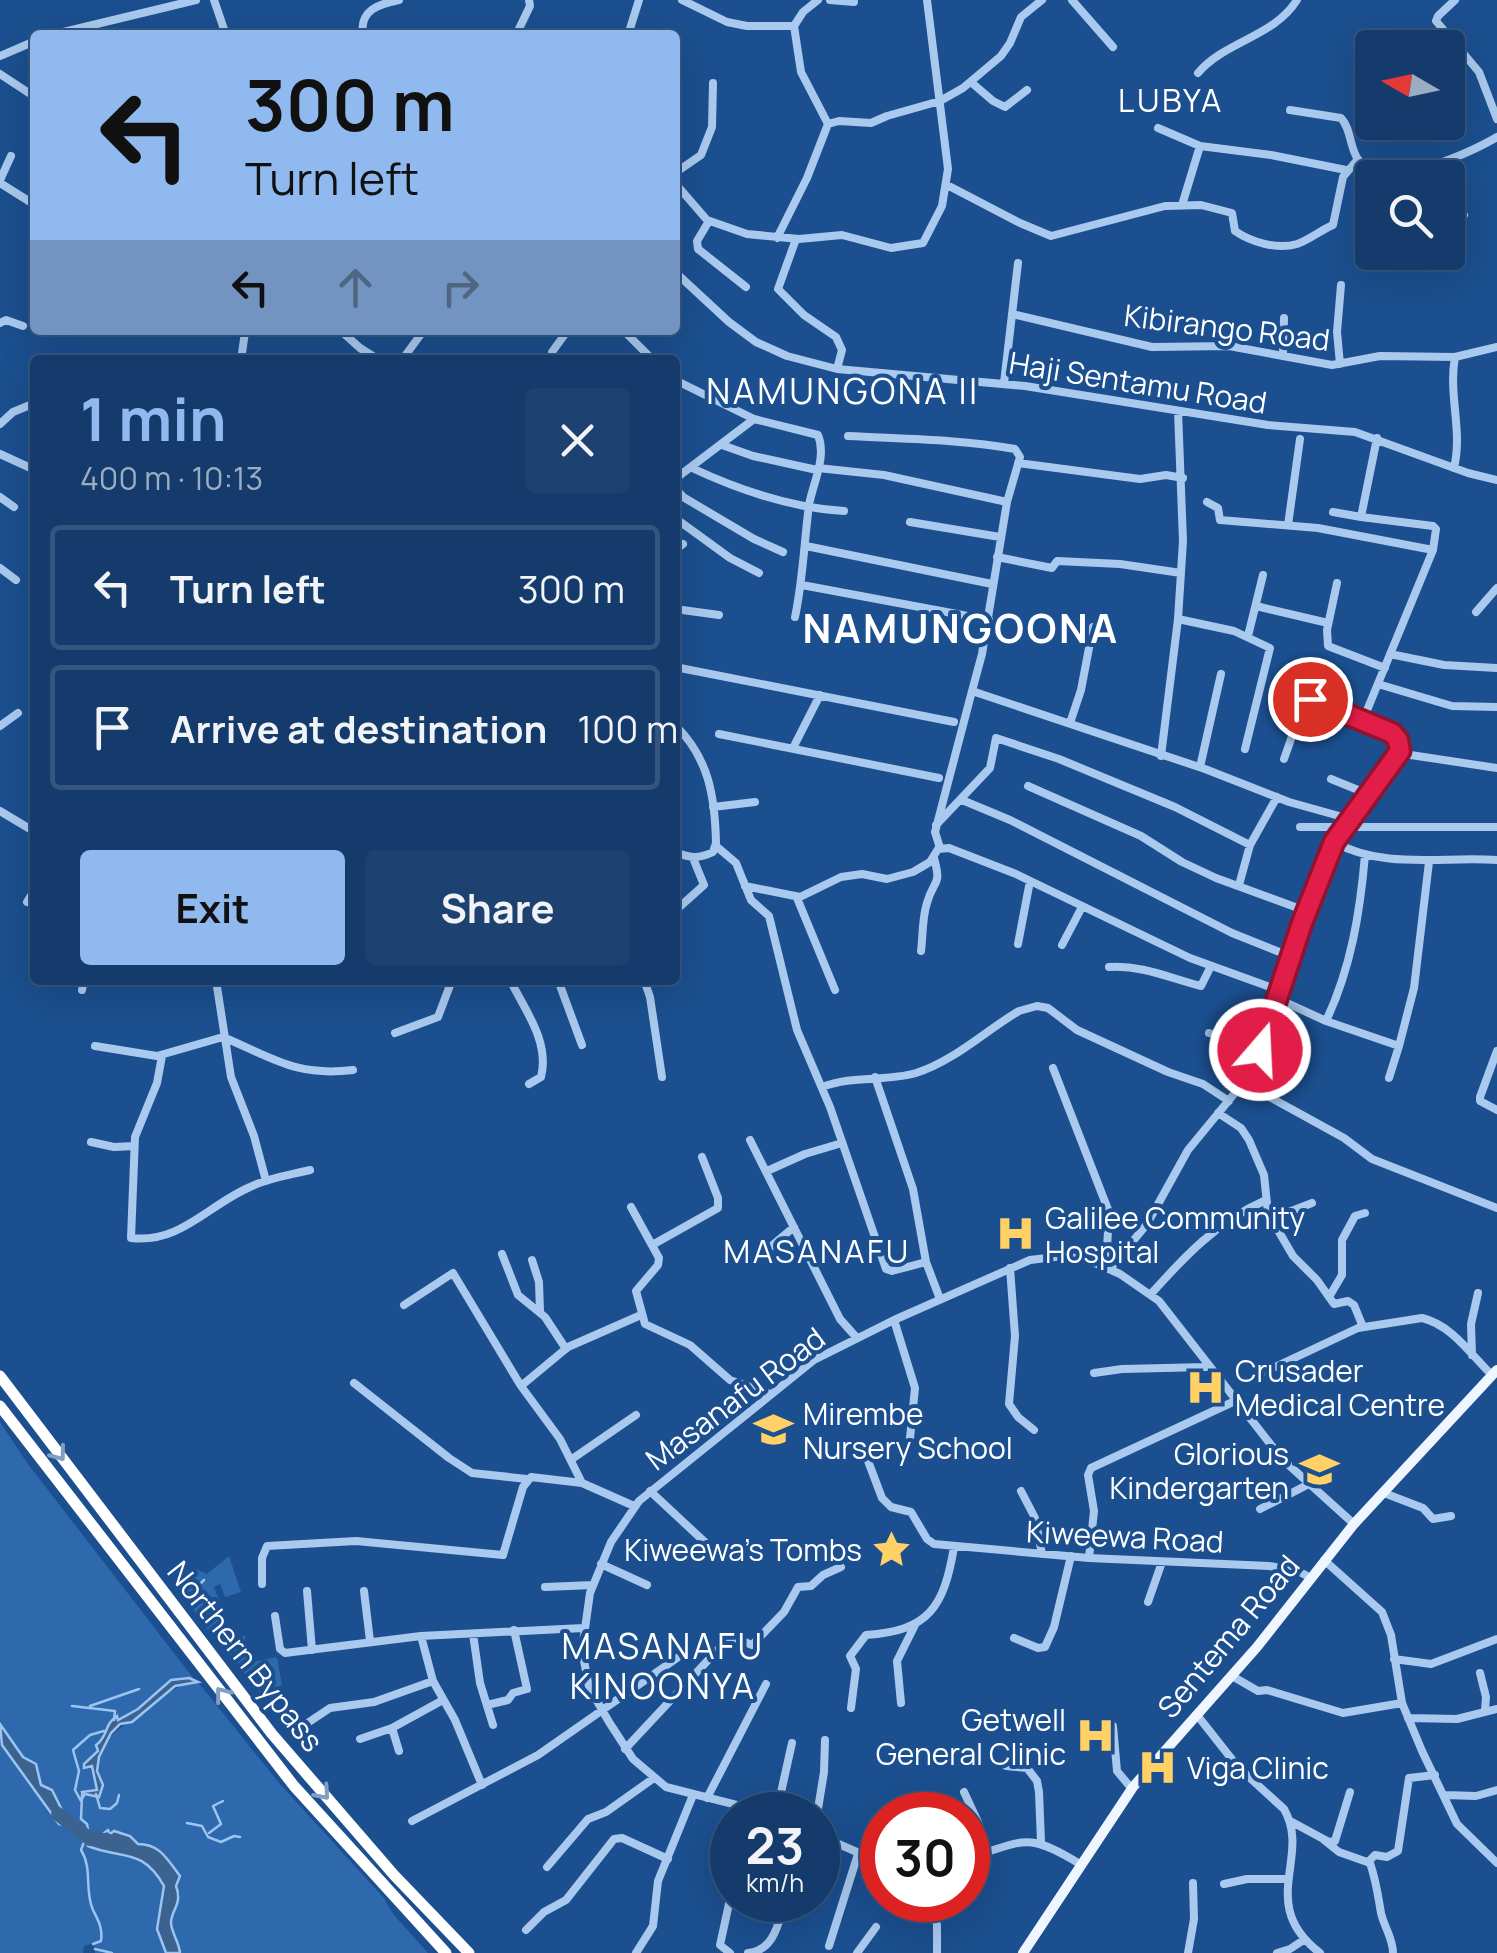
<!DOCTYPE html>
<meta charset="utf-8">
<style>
body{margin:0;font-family:Manrope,sans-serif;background:#1d4271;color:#f1f3f6;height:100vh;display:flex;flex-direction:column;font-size:38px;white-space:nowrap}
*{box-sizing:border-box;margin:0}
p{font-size:32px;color:#9dadc1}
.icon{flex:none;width:55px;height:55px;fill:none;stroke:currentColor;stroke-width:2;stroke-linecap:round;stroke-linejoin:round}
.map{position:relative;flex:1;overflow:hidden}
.panel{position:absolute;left:30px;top:355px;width:650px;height:630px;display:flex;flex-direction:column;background:#143b6b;border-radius:10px;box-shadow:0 10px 40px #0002,0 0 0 2px #33557e}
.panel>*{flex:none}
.guide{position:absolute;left:30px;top:30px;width:650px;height:305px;border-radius:10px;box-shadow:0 10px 40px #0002,0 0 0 2px #33557e;background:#90b9f0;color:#111;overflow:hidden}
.needle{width:65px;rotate:279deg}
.controls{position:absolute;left:1355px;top:30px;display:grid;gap:20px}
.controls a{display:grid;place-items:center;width:110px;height:110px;border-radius:10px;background:#143b6b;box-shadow:0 10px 40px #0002,0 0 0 2px #33557e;font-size:50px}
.speed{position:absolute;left:710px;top:1792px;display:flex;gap:20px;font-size:50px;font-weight:700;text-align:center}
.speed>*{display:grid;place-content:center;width:130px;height:130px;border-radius:50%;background:#143b6b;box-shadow:0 10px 40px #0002,0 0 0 2px #33557e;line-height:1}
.speed small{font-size:25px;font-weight:400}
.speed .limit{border:15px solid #d22;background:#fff;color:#111}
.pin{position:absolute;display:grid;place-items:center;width:85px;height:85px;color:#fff;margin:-42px;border:5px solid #fff;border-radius:50%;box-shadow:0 2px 10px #0007}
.me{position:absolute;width:110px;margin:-55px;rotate:19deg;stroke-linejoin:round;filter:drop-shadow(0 0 8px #0008)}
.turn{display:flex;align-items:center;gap:35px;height:210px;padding:0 50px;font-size:45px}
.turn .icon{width:130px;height:130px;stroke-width:2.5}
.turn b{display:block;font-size:70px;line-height:85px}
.lanes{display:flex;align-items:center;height:95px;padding:0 50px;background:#0003;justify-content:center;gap:50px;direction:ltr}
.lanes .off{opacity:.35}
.round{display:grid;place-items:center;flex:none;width:105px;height:105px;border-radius:10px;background:#1d4271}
.overview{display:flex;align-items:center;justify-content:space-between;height:170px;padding:0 50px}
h1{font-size:60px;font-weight:700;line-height:75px;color:#90b9f0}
.cta{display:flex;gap:20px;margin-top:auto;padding:20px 50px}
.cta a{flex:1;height:115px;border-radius:10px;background:#90b9f0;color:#111;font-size:40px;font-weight:700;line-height:115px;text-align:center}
.cta a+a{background:#1d4271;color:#f1f3f6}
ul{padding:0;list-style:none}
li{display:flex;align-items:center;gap:30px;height:125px;margin:0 20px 15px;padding:0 30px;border:5px solid #33557e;border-radius:10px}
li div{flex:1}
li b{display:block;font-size:38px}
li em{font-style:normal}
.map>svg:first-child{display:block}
.green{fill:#2e69ad}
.water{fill:#3c6290;stroke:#9cc4f0;stroke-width:2.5}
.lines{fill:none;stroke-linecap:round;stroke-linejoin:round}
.stream{stroke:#9cc4f0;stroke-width:2.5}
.river{stroke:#3c6290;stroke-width:14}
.minor{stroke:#a9c9ee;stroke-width:8}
.major{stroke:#f0f6ff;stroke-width:10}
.highway{stroke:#fff;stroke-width:11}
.oneway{stroke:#829ec1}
.route-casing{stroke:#92132f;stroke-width:25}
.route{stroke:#e11d48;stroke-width:18}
.labels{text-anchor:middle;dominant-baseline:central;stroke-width:8;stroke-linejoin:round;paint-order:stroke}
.street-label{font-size:30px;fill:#fff;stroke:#1b4f8f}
.poi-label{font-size:30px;fill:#fff;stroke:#1b4f8f;text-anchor:start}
.neighbourhood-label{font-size:32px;letter-spacing:2.5px;fill:#fff;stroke:#1b4f8f}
.quarter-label{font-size:35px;letter-spacing:2.5px;fill:#fff;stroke:#1b4f8f}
.district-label{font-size:40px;font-weight:bold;letter-spacing:2.5px;fill:#fff;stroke:#1b4f8f}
</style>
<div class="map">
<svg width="1497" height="1953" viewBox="0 0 1497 1953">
<rect width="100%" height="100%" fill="#1b4f8f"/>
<path class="green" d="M0,1422L28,1464L194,1679L170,1680L138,1709L118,1720L113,1718L106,1729L98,1732L104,1736L98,1750L87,1762L91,1765L97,1790L85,1793L92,1796L103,1785C85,1745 117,1731 144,1712C167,1696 168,1687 198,1682L279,1783L383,1897L394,1915L428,1953H180C170,1932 170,1916 180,1895L176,1886L180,1876C167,1859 160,1844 138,1844C123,1828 106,1833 87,1841L95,1849L130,1854L148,1862L153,1867L164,1886L157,1929L166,1953H95L94,1943L84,1946L83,1953H0V1741L36,1789L49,1814L69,1825L53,1790L41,1785L36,1764L23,1757L0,1724Z
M229,1556L241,1592L225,1597L220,1584L214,1587L227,1622L225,1626L232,1637L245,1636L247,1663L277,1657L282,1685L262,1696L238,1665L233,1652L227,1653L218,1644L172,1580L196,1569L207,1574Z"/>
<path class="water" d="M189,1678L198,1682L175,1686L132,1722L120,1724L111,1733L99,1757L97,1771L103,1785L99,1797L85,1794L83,1797L82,1792L97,1790L92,1766L84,1768V1764L98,1751L96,1745C108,1737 104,1724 117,1716L118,1720L138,1709L171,1680Z
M0,1724L23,1757L36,1764L41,1785L52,1790L70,1826L59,1824L2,1745Z
M108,1830L110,1834L114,1831L130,1836L138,1844C160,1844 167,1859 180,1876L176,1886C183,1904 171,1910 171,1923C172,1934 179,1942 180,1953H166L157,1929L164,1886C142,1847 122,1860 88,1846L89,1836L101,1835Z"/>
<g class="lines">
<path class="stream" d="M204,1580L197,1587L221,1625L218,1631L230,1653
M72,1706L115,1711L114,1720
M90,1706L139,1689
M96,1794L100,1808L110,1809L117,1803L119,1795
M82,1795L81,1819L87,1824L90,1839
M81,1801L75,1790L79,1771L73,1750L90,1735L104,1731
M187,1823L202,1826L208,1837L221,1842L234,1836L240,1837
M209,1833L221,1824L213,1806L223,1801
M86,1837L81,1850C93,1869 84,1890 93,1910C98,1920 103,1928 101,1941L93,1944
M95,1949L112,1953"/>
<path class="river" d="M58,1814L90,1839L107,1840"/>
<path class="minor" d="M214,0L226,35
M682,0L727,22L747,26H794L801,72L828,124
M830,0L854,2
M1072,0L1113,47
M1455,0L1438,16L1436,21L1479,72L1497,119
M794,26L803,12L818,0
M51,35L196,0
M363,35C359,10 379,4 399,0
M516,35L530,6L529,0
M628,35L639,0
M0,56L35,41
M1198,73C1225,41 1274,37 1297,0
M0,74L35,97
M972,83L993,101L1005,107L1027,90
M1290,110L1341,118C1352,130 1349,148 1359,161C1384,193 1470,153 1497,137
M1158,128L1200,146L1271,155L1346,170
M675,173L701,155L712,127L713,83
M1442,178L1452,161
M0,180L11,156
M0,183L35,205
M675,183L707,220L747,234L799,239L842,235L891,248L923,243L942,206L948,169L927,0
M947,185L1020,223L1051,236L1165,206L1201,205L1232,213L1235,231C1251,242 1277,250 1297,244C1309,240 1321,230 1333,225L1343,177L1358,159
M1448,195L1464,215
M1182,205L1200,146
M709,221L697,241L698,249L746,287
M777,238L807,178L828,124L839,121L871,123L887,116L940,101L963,88L1001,56L1010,43L1021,17L1042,0
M796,239L778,289L804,315L836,337L842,350L837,369
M675,272L729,322L756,342L787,356L837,369L1025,386L1268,425L1355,432L1468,473L1497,480
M1012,314L1152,347L1229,346L1332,365L1380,356L1455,357L1497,347
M0,323L6,320L23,326
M340,330L360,348L379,360
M623,330L653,360
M1283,354L1284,318
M241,360L245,332
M402,360L424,330
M554,360L552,352L568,330
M1340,364L1337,332L1341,285
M675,380L754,419L818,435C827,457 813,483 809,505C804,543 803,580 795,617
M1004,383L1018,263
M0,424L13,412L35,403
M848,436C904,439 959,439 1015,449L1020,457L1007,502
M722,445L753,456L817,470
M0,454L35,470
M1018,463L1140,479L1166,475L1183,478
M692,468C739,490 792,508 844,511
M818,468L884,475L1007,502L982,654L972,691L1205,769L1289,802L1350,819
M1454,468C1463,430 1448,395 1455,357
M675,479L754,419
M675,488L683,497L754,539L783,552
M0,497L14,507
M1207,502L1218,508L1220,520L1318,528L1433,550
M1333,512L1361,517
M675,518L730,558L759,573
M910,522L1000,537
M1288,525L1300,439
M806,546L992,584
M675,550L683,544
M997,557L1052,568L1057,561L1120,564L1181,573
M0,568L16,580
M1337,583L1327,630L1328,646L1385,668
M802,585L989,620
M1256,606L1328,623
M675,609L719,615
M1476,612L1497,588
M1178,619L1234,631L1270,648L1245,749
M1248,636L1263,575
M1390,654L1444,665L1497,668
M675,667L954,722
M1378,684L1452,706L1497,707
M1363,720L1433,550L1436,529L1433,526L1361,517L1377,438
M1070,723L1081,690L1093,627
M675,725C709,758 715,797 716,843L713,852C699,859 689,858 675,852
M0,726L18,713
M719,734L939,778
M793,748L820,695
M1161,756L1178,619L1183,541L1178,411
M1284,759L1304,702L1310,699L1392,733L1398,740L1399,756
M1200,767L1221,674
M1331,779L1368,794
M1028,786L1141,836L1182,862L1216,878L1306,911
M962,800L1010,820L1232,933L1292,957
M713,807L755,802
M0,811L35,832
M936,825L990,768L996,738L1059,759L1175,807L1250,845
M1300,827H1497
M1334,842C1384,870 1443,856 1497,860
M716,846L736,863L751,900L769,916L797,1030L830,1107L886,1269L892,1271L926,1262
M940,848L935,832L972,691
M1239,885L1250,845L1277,797
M745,886L800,897L841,877L862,874L887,879L913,872L930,862L938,849L949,848L1016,874L1190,958L1281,991
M797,898L835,990
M27,902L35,889
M675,911L704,885L693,858
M1018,944L1030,881
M1062,945L1082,907
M921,951C923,936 922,918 927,903C934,878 942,887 934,858
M1109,967C1143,965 1169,978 1201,986L1211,966
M216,980L231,1077L254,1136L266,1181
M510,980C525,1010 550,1042 541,1077L529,1084
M558,980L582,1045
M644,980L650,997L662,1077
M82,990L84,980
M1278,999L1326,1021L1399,1046L1414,988L1429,862
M1326,1021C1351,968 1360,913 1365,855
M395,1033L438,1017L452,980
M1209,1033L1228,1038H1265
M95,1046L157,1056L223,1037C273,1058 296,1077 353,1070
M1497,1051L1480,1097V1101L1497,1110
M162,1056L157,1083L135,1137L131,1238C180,1244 208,1205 250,1187C268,1178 290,1175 310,1170
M1053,1068L1109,1212L1106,1267
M875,1077L913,1189L926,1262L940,1299
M1389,1078L1399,1046
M1244,1083L1344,1138L1372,1159L1497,1208
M822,1087C853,1075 885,1082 916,1073C954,1061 985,1031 1019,1011L1037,1006L1048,1008L1077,1030L1168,1072L1203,1084L1229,1101
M1218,1113L1241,1128L1249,1140L1264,1175L1268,1213L1293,1256L1317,1280L1334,1304L1348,1301L1354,1305L1363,1327
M750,1140L840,1319L856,1337
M91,1142L114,1147L134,1146
M767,1171L805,1154L842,1143
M631,1207L659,1258L658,1265L636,1291L645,1324L690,1345L730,1380L770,1394
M1273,1223L1281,1215L1312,1203
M654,1244L718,1208V1198L702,1157
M502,1254L518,1295L545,1317L566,1349
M762,1254L794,1227
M532,1260L539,1282L540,1312
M1010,1268L1015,1336L1009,1404L1018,1417L1034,1430
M1110,1269L1147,1224L1188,1150L1248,1077L1334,842L1381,775L1396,758L1404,754L1497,768
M1151,1294C1184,1257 1218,1221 1264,1201
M1329,1297L1342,1275V1240L1355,1216L1365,1213
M404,1305L453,1273L521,1386L560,1439L582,1483
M894,1320L915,1388L910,1438
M1472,1355L1471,1324L1478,1293
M1094,1373L1122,1369L1207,1367
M1260,1374L1358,1328L1422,1318C1452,1325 1471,1355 1492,1375
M354,1383L449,1458L472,1473L527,1479
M521,1386L568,1347L641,1315
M862,1445L882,1498L891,1507L911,1512L927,1539L934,1544L1089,1558L1269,1566L1298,1571L1311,1578
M572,1459L636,1415
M650,1491L709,1546L726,1557
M1021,1491L1035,1518L1042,1554
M1384,1493L1423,1508L1433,1519L1451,1516
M1260,1509L1309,1484
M1089,1558L1094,1511L1088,1475L1091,1468L1235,1401
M1324,1560L1382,1612L1391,1635L1402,1703L1422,1751L1457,1824L1497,1863
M601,1564L647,1585
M262,1584V1558L267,1546L356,1541L503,1555L523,1487L531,1477L582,1483L634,1506
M545,1587L593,1585
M307,1591L312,1650
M364,1591L370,1641
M1148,1602L1162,1562
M275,1616L280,1649L285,1653L421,1636L583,1628
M473,1634L480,1683L493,1725
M421,1636L433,1681L455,1720L482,1785
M1014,1638L1038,1648L1045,1647L1054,1627L1071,1556
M1394,1659L1431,1664L1497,1639
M1480,1673L1486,1697L1485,1710
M1232,1676L1258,1691L1267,1690L1343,1713L1402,1703
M901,1703L897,1661L915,1625
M487,1705L508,1700L513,1693L527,1689L514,1630
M851,1708L856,1669L850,1656L866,1635C929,1631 944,1607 954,1547
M1197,1715L1238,1767L1284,1809C1312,1857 1256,1904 1320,1953
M1408,1718L1457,1719L1497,1709
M1113,1726L1117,1771L1132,1789
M300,1728L330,1708L374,1702L433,1681
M392,1728L399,1751
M360,1739L392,1728L443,1700
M625,1749L726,1641L735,1638L752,1645L784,1612L798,1587L811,1586L823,1575L841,1567
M1006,1766L1027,1768L1037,1781L1039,1792L1041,1842
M964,1792L978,1822L988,1852
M1445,1795L1476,1796L1497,1790
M707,1798L766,1684
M776,1815L666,1787L633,1759L609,1722L589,1687L582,1650L590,1593L611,1542L639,1501L814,1360L894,1320L1030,1260L1063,1256L1088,1260L1120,1274L1159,1301L1282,1459L1354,1524
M776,1815L792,1743
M817,1815L824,1772L825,1740
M412,1821L538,1755L677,1658
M1292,1822L1329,1842L1335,1841L1350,1792
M818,1835L882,1863
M1324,1840L1339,1852L1370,1863C1376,1880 1378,1895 1381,1913C1384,1927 1393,1938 1393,1953
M968,1858C1025,1841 1026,1831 1080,1864
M1368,1862L1375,1855L1387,1857L1398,1851L1409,1778L1435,1775
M547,1867L588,1819L606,1812L654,1778
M1224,1884L1247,1879H1286
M930,1900L937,1925V1953
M526,1930L544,1912L566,1900L614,1839L622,1838L668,1859
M829,1946L858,1854
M636,1953L653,1926L658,1881L693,1795
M730,1953L720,1945L732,1890
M748,1953C775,1950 778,1923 786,1900
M857,1953L876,1927
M1188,1953L1194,1919L1193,1883
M1277,1953L1290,1949L1305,1939"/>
<path class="major" d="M1023,1953L1133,1787L1257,1647L1354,1524L1497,1370"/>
<path class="highway" d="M0,1376L272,1734L394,1875L469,1953
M0,1406L294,1786L446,1953"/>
</g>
<defs><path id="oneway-chevron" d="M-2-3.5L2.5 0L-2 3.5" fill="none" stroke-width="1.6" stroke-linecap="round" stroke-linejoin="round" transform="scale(2.5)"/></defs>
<g class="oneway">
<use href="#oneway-chevron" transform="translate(59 1454) rotate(53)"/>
<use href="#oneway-chevron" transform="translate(222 1694) rotate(-128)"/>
<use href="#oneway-chevron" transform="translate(323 1793) rotate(49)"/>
</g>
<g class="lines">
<defs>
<path id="route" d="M1260,1050L1302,923L1334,842L1400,751L1398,740L1392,733L1310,699"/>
</defs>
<use href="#route" class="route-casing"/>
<use href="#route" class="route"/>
</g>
<defs>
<symbol id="hospital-bare" viewBox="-9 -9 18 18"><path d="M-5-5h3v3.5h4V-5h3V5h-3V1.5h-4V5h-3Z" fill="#ffd166" stroke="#1b4f8f" stroke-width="2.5" paint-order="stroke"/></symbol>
<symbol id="school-bare" viewBox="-9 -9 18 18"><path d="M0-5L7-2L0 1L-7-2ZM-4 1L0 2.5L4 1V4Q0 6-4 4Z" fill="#ffd166" stroke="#1b4f8f" stroke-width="2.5" paint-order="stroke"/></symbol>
<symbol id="sight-bare" viewBox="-9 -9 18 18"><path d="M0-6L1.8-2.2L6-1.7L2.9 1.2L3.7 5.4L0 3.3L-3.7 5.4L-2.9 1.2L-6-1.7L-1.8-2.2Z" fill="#ffd166" stroke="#1b4f8f" stroke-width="2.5" paint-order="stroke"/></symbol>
</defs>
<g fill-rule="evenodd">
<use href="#hospital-bare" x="988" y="1206" width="55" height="55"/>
<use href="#hospital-bare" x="1178" y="1360" width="55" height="55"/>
<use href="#school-bare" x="746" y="1402" width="55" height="55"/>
<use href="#school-bare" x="1292" y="1442" width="55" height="55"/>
<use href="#sight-bare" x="864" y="1522" width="55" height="55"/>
<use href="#hospital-bare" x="1068" y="1708" width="55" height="55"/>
<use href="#hospital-bare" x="1130" y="1740" width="55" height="55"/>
</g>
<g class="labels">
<g class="street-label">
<text transform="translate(1227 327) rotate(7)">Kibirango Road</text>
<text transform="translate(1138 382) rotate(9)">Haji Sentamu Road</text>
<text transform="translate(735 1398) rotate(-37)">Masanafu Road</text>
<text transform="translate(1125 1536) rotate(3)">Kiweewa Road</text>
<text transform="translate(1228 1636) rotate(-50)">Sentema Road</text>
<text transform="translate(246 1656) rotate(52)">Northern Bypass</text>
</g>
<g class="poi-label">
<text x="1045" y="1217">Galilee Community<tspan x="1045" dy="34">Hospital</tspan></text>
<text x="1235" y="1370">Crusader<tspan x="1235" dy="34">Medical Centre</tspan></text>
<text x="803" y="1413">Mirembe<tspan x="803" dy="34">Nursery School</tspan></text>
<text x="1289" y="1453" text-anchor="end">Glorious<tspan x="1289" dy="34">Kindergarten</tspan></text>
<text x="862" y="1549" text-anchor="end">Kiweewa's Tombs</text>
<text x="1066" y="1719" text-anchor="end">Getwell<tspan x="1066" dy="34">General Clinic</tspan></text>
<text x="1187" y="1767">Viga Clinic</text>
</g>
<g class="neighbourhood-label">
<text x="1171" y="100">LUBYA</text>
<text x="817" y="1251">MASANAFU</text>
</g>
<g class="quarter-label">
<text x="843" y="391">NAMUNGONA II</text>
<text x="663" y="1646">MASANAFU<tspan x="663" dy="40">KINOONYA</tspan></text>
</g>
<g class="district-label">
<text x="961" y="627">NAMUNGOONA</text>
</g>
</g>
</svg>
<div class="controls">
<a><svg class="needle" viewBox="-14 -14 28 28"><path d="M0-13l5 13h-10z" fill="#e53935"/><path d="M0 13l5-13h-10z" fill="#9dadc1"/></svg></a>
<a><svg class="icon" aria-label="search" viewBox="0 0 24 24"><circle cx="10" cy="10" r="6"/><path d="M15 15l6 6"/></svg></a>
</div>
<div class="speed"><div>23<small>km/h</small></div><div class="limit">30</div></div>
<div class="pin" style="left:1310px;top:699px;background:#d93025"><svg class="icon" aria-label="arrive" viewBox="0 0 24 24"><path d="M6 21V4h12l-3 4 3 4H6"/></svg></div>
<svg class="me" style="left:1260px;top:1050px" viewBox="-20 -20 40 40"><circle r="17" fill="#e11d48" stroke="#fff" stroke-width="3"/><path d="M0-11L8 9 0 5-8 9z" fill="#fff"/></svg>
<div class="guide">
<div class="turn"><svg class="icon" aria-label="left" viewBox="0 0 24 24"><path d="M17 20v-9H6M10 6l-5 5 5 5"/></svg><div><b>300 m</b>Turn left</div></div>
<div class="lanes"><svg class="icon" aria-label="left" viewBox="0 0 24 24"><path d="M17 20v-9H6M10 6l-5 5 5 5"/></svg><svg class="icon off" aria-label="ahead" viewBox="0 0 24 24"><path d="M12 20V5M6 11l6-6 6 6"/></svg><svg class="icon off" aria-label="right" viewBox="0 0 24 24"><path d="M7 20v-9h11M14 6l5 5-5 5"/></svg></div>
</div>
<section class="panel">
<div class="overview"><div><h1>1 min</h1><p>400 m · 10:13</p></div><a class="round"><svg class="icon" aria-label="close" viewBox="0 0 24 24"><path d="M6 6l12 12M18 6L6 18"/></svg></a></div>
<ul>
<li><svg class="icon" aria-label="left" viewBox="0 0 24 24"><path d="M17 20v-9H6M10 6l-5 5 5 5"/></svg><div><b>Turn left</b></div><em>300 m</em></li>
<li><svg class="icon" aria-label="arrive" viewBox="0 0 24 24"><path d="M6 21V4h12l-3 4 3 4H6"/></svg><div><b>Arrive at destination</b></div><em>100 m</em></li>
</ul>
<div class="cta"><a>Exit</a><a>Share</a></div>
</section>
</div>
